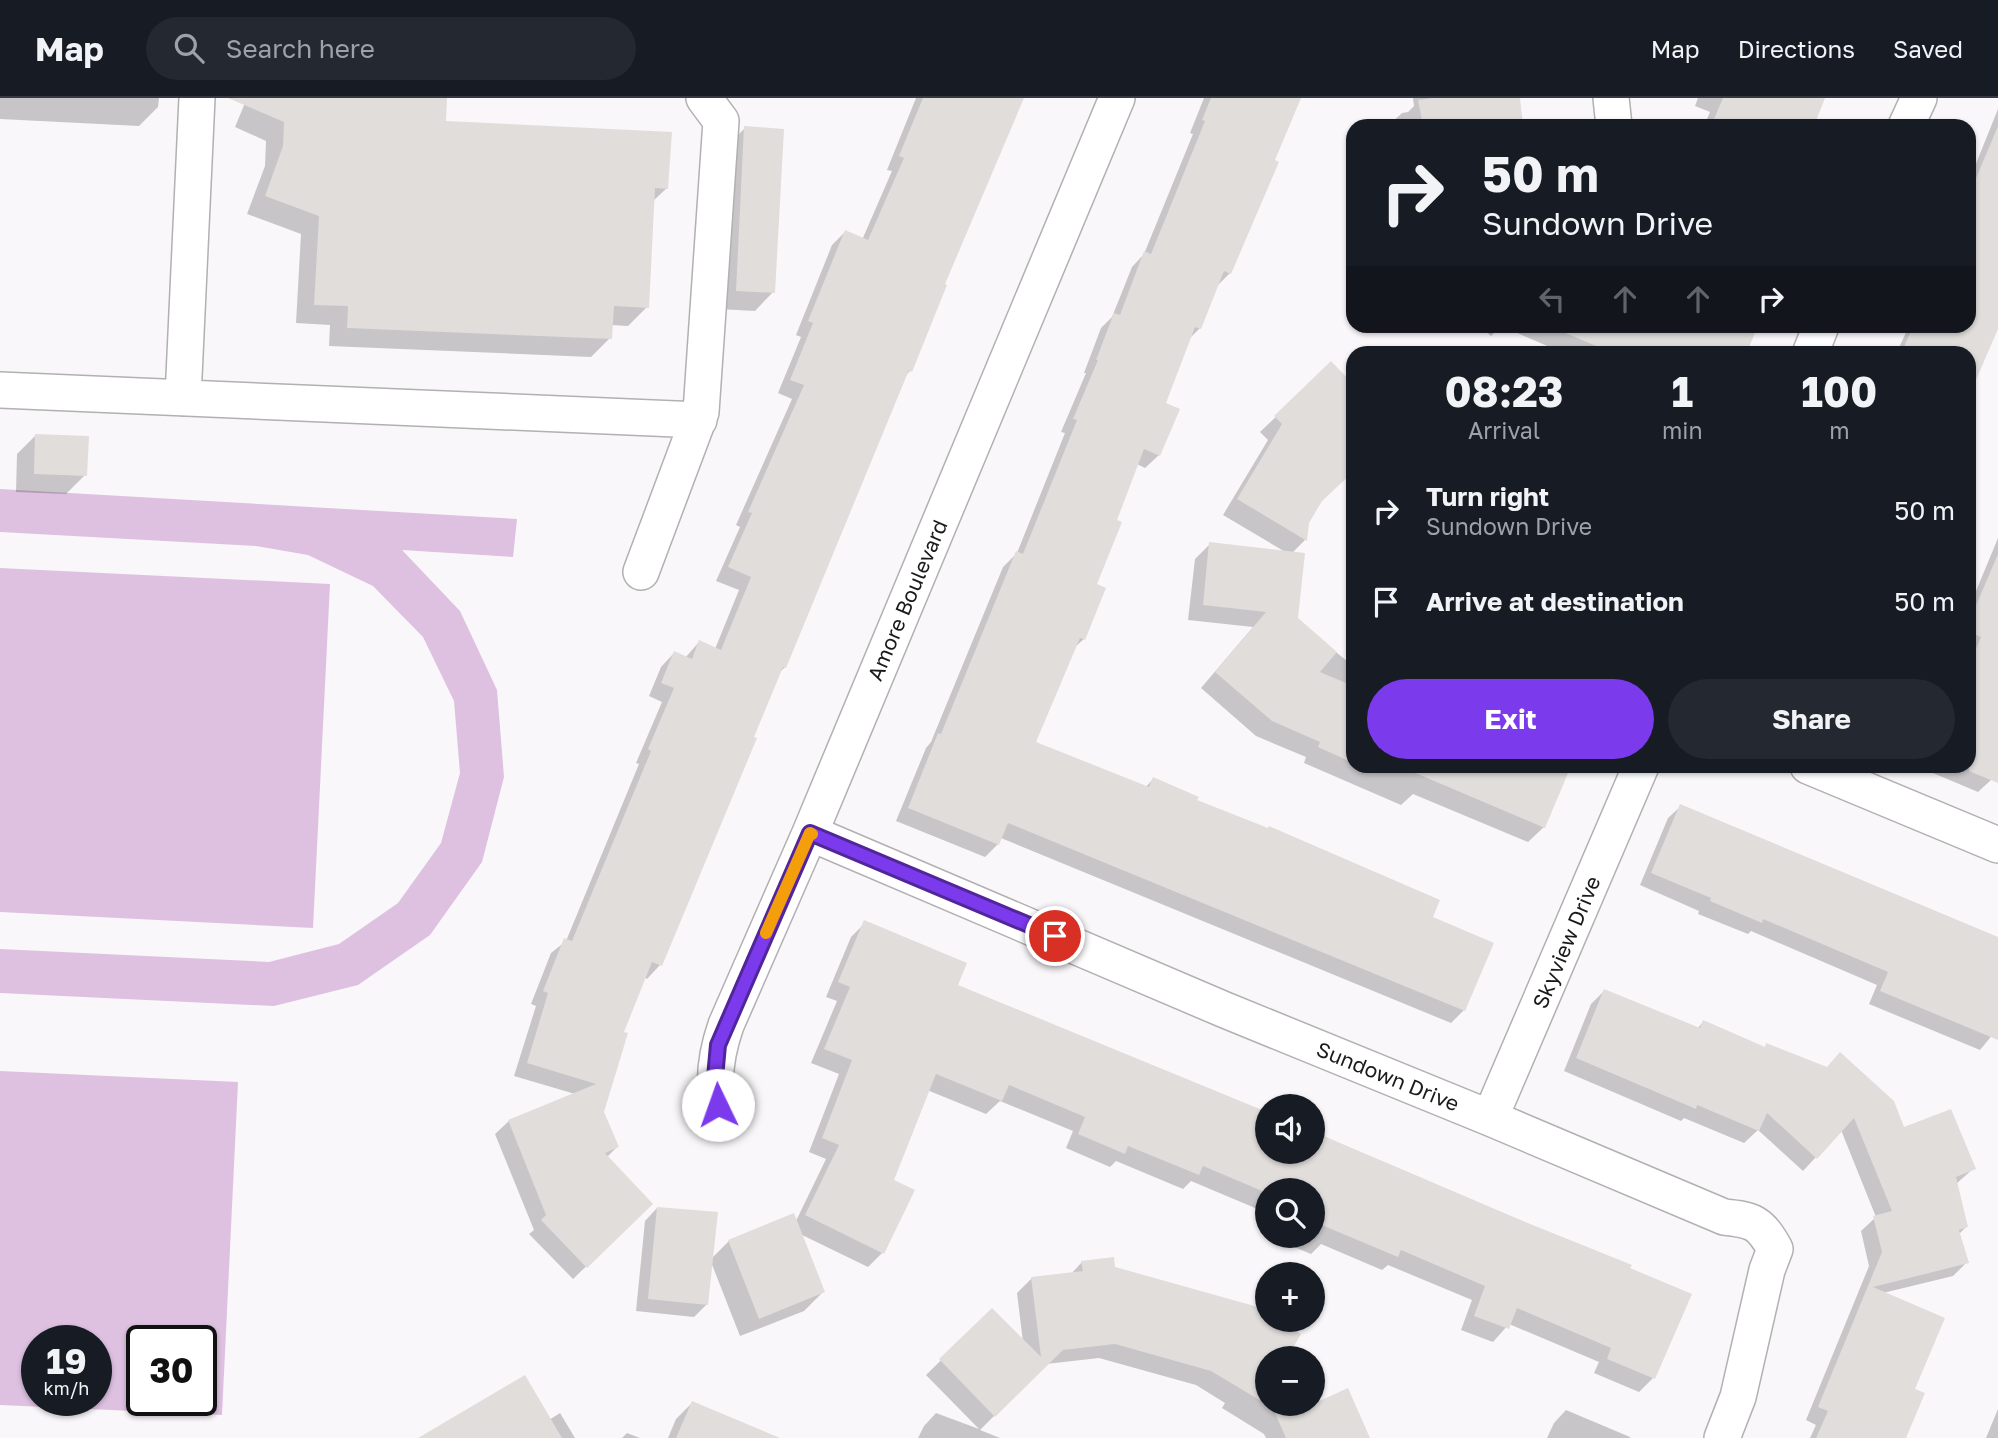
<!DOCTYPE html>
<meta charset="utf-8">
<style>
body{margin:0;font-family:"Golos Text",sans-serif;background:#242831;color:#f1f3f6;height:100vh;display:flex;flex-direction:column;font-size:26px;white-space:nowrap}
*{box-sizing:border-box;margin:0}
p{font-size:23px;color:#9ea1a6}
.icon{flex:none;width:38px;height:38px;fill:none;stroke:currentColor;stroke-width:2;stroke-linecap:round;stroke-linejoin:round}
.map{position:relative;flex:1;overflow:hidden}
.details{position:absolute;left:1346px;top:248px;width:630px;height:427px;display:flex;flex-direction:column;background:#171b24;border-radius:21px;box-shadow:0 2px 5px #0004}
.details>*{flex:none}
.banner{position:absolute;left:1346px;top:21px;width:630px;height:214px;border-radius:21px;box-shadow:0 2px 5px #0004;background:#171b24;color:#f1f3f6;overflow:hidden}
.buttons{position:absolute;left:1255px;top:996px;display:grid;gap:14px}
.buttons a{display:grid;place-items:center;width:70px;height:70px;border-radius:50%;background:#171b24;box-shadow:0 2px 5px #0004;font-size:35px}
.speed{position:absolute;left:21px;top:1227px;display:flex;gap:14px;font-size:35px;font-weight:700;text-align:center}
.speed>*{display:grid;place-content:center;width:91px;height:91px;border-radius:50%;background:#171b24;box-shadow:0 2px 5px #0004;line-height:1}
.speed small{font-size:18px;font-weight:400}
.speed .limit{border:4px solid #111;border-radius:10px;background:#fff;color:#111}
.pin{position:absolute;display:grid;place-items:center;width:60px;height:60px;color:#fff;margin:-30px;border:4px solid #fff;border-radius:50%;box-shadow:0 2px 7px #0007}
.me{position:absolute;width:77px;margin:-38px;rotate:357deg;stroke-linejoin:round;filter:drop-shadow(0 0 5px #0008)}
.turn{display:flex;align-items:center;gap:24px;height:147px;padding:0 21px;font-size:32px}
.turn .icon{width:91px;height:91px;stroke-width:2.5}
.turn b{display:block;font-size:49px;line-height:60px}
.lanes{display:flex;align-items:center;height:66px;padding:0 21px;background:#0003;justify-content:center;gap:35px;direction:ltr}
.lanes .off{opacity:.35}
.eta{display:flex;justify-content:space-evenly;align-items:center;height:119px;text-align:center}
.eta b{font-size:42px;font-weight:700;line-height:49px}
.primary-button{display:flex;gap:14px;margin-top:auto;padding:14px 21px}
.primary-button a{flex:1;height:80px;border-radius:42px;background:#7c3aed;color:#fff;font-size:28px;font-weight:700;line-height:80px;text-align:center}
.primary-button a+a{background:#242831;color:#f1f3f6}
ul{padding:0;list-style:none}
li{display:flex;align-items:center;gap:21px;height:91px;padding:0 21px}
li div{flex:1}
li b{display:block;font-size:26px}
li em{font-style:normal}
header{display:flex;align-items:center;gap:42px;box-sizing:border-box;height:98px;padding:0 35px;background:#171b24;border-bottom:2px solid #363941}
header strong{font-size:33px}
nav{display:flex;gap:38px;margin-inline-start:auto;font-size:24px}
.search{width:490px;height:63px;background:#242831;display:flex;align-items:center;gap:18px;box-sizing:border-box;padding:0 24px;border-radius:38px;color:#9ea1a6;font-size:26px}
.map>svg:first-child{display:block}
.green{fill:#dec1e1;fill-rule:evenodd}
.shadow{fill:#0003}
.building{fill:#e0dddb}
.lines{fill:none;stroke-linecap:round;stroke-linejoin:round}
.minor-casing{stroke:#b2b0b2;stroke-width:38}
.minor{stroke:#fff;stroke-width:35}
.route-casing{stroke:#51269a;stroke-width:18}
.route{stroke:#7c3aed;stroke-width:12}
.slow{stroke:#f59e0b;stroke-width:12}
.labels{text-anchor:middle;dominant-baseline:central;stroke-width:6;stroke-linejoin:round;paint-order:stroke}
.street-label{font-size:21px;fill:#1b1a1b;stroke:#fff}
</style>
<header>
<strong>Map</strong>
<div class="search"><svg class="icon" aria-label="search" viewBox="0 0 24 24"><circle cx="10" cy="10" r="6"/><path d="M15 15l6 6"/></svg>Search here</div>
<nav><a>Map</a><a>Directions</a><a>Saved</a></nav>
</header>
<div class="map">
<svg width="1998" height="1340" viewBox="0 0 1998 1340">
<rect width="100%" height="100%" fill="#f9f7f9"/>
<path class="green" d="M0,391L517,421L513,459L402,452L460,513L497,592L504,679L482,764L430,837L358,887L274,908L0,895V851L269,864L339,846L398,805L441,745L460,675L454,603L423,539L373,488L308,457L256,448L0,434Z
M0,470L330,486L313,830L0,814Z
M0,973L238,984L222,1317L0,1307ZM37,1242H96V1302H37ZM142,1242H201V1302H142Z"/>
<path class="shadow" d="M0,0H159L158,9L139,28L0,21Z
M247,0H446L445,24L667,90L652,104L647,209L628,228L611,227L610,240L591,259L329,248L330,227L296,225L301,136L247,116L265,68L266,43L235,29Z
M916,0H1022L943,187L910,273L905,278L785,569L779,575L752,640L754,641L660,867L647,881L644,879L622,935L602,1014L617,1049L607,1059L651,1106L573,1181L529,1136L534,1132L495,1036L509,1023L575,996L514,978L536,908L531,906L551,855L566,843L639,666L636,665L662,604L649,598L661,569L674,555L685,560L699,544L715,551L739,492L716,483L740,429L736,427L792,301L778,295L801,239L796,237L832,147L845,134L862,142L892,73L887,72Z
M1204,0H1294L1230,175L1216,189L1200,230L1189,241L1164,306L1159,357L1145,370L1137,366L1114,423L1095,487L1084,541L1074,550L1034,645L1145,690L1153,681L1431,820L1464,912L1451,925L1001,740L998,746L985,759L896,723L926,650L931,644L1003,469L1017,455L1065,335L1061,334L1086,275H1084L1101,230L1112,219L1132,169L1144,156L1193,36L1190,35Z
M1413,0H1518L1522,28H1388L1402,15L1408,14L1414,8Z
M1698,0H1822L1810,28H1704L1710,14L1695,8Z
M1998,11V227L1969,279V256H1896L1909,228H1969V83Z
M745,30L773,194L755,213L718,211L726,49Z
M1480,228H1739L1753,233L1744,256H1566L1501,228L1491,238Z
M1331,266L1353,288V378L1345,379L1320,403L1307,424L1305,442L1292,455L1296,521L1353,568V668H1570L1544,729L1528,744L1413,696L1401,707L1304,665L1306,659L1256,638L1201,590L1253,529L1188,522L1195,461L1210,446L1287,455L1223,417L1268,342L1260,334Z
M36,337L85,377L66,396L16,394L17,356Z
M1998,440V669L1991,682L1978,694L1921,670L1969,668V510Z
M1681,708L1998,841V937L1994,935L1980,952L1869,906L1877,887L1751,833L1748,836L1698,816L1699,813L1640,787L1668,720Z
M865,825L956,888L1267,1016V1054H1312V1035L1653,1280L1639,1294L1594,1275L1599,1264L1509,1226L1493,1244L1461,1232L1472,1202L1388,1167L1382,1172L1321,1146L1311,1156L1268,1138H1312V1092H1267V1115L1191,1083L1183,1091L1116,1063L1110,1069L1066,1050L1073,1033L1000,1003L986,1016L927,992L892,1083L882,1155L868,1169L800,1136L823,1194L804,1213L740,1238L711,1164L707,1206L694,1219L636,1213L645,1123L657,1110L711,1161L729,1143L795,1125L826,1061L809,1054L839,976L811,965L837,903L826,899L851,839Z
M1604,893L1697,931L1703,924L1974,1070L1956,1086L1966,1129L1959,1136L1967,1164L1953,1178L1883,1195L1912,1291L1905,1340H1810L1816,1327L1806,1322L1869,1168L1861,1133L1876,1119L1841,1032L1803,1073L1758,1032L1744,1045L1684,1020L1681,1023L1564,973L1591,906Z
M1267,1117V1137L1260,1134Z
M1082,1164L1114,1170L1267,1217V1222H1274L1299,1237L1285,1260H1267V1306H1312V1298L1368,1340H1266L1264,1336L1222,1310L1225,1305L1196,1287L1099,1260L1046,1266L980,1332L1000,1340H918L924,1328L936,1315L979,1331L926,1277L992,1212L1023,1244L1017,1195L1031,1181L1071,1176Z
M692,1305L739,1340H668L676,1321Z
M1998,1311V1340H1986Z
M1566,1312L1630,1339V1340H1547L1554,1325Z
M560,1315L575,1340H433L549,1322Z
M627,1335L640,1340H622Z"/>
<path class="building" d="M228,0H447L446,23L672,34L668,91L655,90L649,210L614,208L612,241L347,230L348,208L314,207L319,118L265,98L283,48L284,24Z
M923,0H1024L945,186L947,187L912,274L909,272L786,570L783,569L754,639L757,640L662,868L652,864L624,934L628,935L604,1014L619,1049L605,1055L653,1106L587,1170L541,1122L546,1117L508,1022L596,986L527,965L548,895L543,893L564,840L572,843L651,653L648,651L674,590L661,585L674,553L692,561L699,542L721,552L751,479L728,469L752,415L748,414L804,287L790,282L813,225L808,223L845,132L868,142L904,60L899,58Z
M1211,0H1301L1275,62L1279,64L1231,176L1224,173L1201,231L1195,229L1166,305L1180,311L1160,358L1144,351L1117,422L1122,424L1097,486L1106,490L1085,542L1080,540L1036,644L1149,689L1153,679L1199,699L1197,702L1268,730L1269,728L1440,802L1433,819L1494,845L1465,913L1008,725L999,747L908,710L938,635L941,636L1016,453L1023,456L1077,322L1073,321L1098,262H1096L1114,215L1120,217L1144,153L1151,156L1205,23L1202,22Z
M1433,0H1520L1523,28H1423L1418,2Z
M1723,0H1825L1814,28H1711Z
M744,28L784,31L775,195L736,193Z
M1998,28V231L1969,298V256H1901L1913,228H1969V97Z
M1549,228H1758L1746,256H1615Z
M1331,263L1353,286V374L1322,403L1309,425L1307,443L1237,401L1282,326L1274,318Z
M35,336L89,338L87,378L34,376Z
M1209,444L1305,455L1298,520L1337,554L1320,574L1353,588V665L1318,649L1320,644L1272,623L1215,574L1266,514L1203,507Z
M1998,456V685L1969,673V567L1981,539L1969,534V524Z
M1399,668H1571L1545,730Z
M1680,706L1998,839V942L1880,893L1888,874L1763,821L1762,825L1710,803L1711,800L1651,775Z
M864,822L967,865L958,887L1267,1014V1054H1312V1033L1523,1123L1632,1167L1630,1170L1692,1196L1655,1281L1607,1261L1611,1250L1517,1210L1509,1231L1474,1218L1485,1188L1401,1152L1398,1159L1312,1123V1092H1267V1095L1203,1068L1199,1077L1128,1048L1125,1056L1078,1036L1085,1019L1009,987L1002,1003L936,976L894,1082L915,1092L884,1156L805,1117L839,1047L822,1040L852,962L824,951L850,889L838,884Z
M1604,891L1700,930L1703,922L1765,949L1766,945L1827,969L1840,954L1894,1003L1904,1029L1951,1011L1976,1071L1956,1079L1968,1129L1959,1132L1969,1165L1873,1189L1945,1220L1915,1291L1925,1295L1906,1340H1816L1828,1313L1818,1309L1882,1154L1873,1118L1892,1113L1854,1020L1817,1061L1767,1015L1759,1033L1697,1007L1696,1011L1576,960Z
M657,1109L718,1114L708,1207L648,1201Z
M794,1115L825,1194L759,1221L728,1142Z
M1114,1159L1115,1169L1258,1209L1267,1215V1222H1277L1301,1236L1287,1260H1267V1293L1261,1303L1211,1273L1115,1246L1063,1252L995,1319L939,1261L992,1210L1041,1259L1031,1179L1083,1173L1081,1163Z
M525,1277L562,1340H418Z
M1348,1290L1370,1340H1286L1271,1306H1313Z
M692,1303L780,1340H676Z"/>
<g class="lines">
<defs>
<path id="minor" d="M1611,0L1614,28
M1906,28L1919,0
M1810,256L1821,228
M0,292L699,322
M183,300L197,0
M641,474L701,314L721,23L704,0
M1808,668L1998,747
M810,735L1225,912L1490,1020L1724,1119C1753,1122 1760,1124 1775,1151L1767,1172L1738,1299L1722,1340
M718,1007C712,980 717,953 726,927L810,735L1117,0
M1490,1020L1641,668"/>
</defs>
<use href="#minor" class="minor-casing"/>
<use href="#minor" class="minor"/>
</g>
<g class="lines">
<defs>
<path id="route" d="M718,1007L714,990L718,947L810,735L1055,838"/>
</defs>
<use href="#route" class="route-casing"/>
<use href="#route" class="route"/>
<path class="slow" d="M766,835L810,735L812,736"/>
</g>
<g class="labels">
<g class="street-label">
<text transform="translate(907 502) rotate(-67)">Amore Boulevard</text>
<text transform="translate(1566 844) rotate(-67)">Skyview Drive</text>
<text transform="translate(1388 978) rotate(22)">Sundown Drive</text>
</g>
</g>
</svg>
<div class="buttons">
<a><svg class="icon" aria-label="sound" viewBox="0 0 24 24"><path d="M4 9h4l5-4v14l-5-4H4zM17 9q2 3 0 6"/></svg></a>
<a><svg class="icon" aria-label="search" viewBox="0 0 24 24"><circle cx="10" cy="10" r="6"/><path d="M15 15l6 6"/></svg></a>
<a>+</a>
<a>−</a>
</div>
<div class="speed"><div>19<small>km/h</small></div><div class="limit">30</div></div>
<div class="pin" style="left:1055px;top:838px;background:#d93025"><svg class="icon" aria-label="arrive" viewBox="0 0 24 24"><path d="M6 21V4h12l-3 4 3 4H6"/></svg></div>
<svg class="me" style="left:718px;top:1007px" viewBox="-20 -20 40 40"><circle r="19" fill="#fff"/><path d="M0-13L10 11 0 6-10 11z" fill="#7c3aed"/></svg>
<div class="banner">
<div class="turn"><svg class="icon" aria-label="right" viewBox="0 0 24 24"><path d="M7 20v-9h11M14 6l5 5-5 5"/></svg><div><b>50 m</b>Sundown Drive</div></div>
<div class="lanes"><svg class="icon off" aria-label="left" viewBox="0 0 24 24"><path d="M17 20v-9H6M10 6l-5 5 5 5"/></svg><svg class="icon off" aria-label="ahead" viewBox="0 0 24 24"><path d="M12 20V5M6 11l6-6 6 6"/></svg><svg class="icon off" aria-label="ahead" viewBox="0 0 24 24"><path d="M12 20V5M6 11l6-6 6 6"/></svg><svg class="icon" aria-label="right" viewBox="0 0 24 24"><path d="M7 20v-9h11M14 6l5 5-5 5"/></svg></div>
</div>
<section class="details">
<div class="eta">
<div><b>08:23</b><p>Arrival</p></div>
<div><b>1</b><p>min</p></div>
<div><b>100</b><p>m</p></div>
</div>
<ul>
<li><svg class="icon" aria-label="right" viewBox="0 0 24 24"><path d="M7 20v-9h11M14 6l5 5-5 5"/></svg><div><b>Turn right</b><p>Sundown Drive</p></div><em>50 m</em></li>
<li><svg class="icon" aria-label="arrive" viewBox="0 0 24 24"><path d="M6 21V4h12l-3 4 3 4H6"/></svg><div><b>Arrive at destination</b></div><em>50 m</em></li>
</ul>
<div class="primary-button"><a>Exit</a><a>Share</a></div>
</section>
</div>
